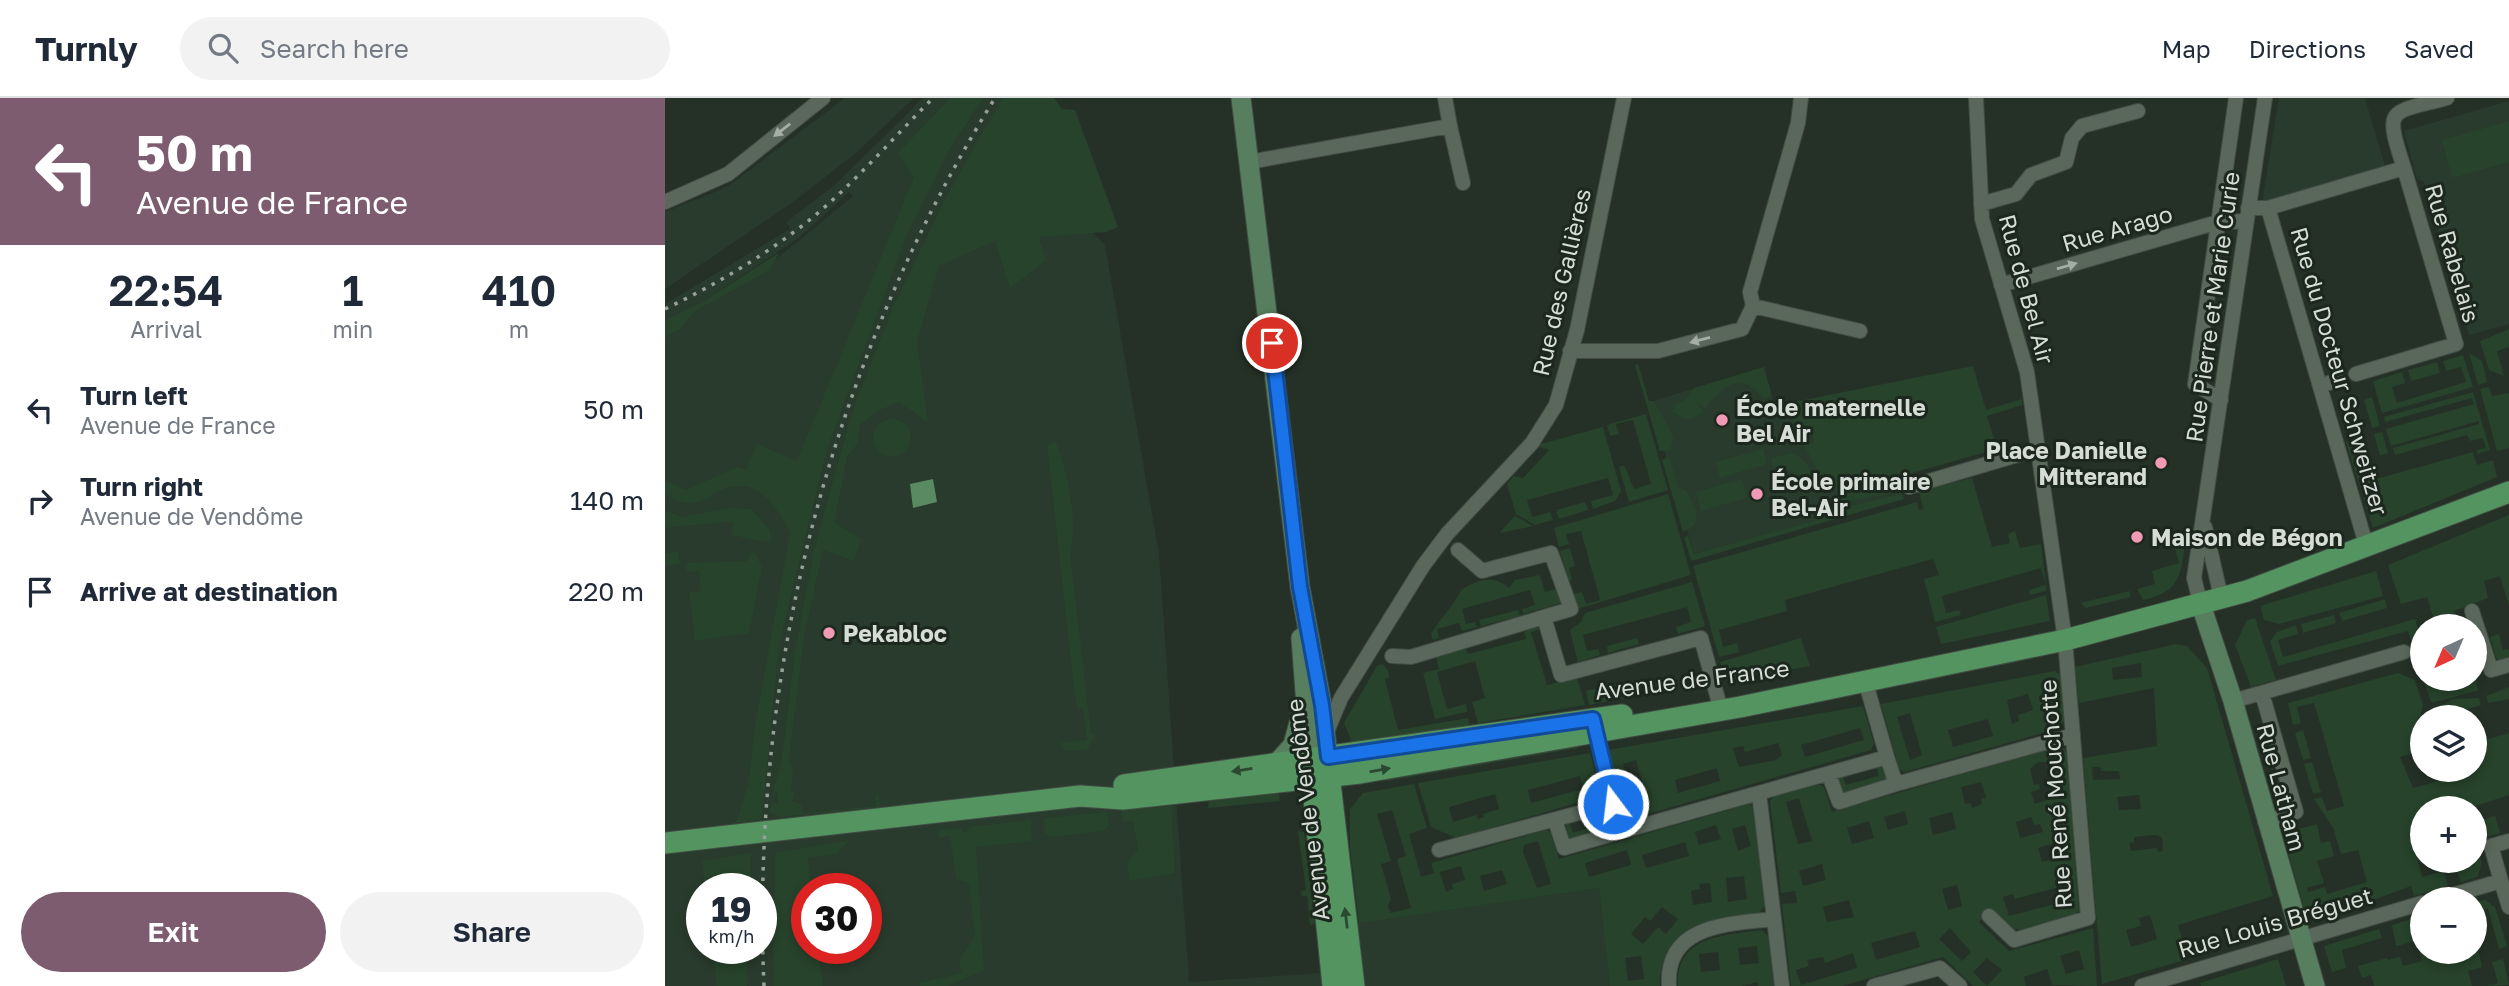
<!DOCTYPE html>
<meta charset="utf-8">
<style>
body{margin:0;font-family:"Golos Text",sans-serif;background:#f2f2f3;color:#1f2937;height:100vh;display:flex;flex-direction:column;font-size:26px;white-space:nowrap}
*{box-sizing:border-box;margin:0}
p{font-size:23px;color:#747a83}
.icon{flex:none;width:38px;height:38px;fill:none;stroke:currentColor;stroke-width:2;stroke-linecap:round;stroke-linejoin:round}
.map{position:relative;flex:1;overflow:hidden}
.panel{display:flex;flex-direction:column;background:#fff;width:665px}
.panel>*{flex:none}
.top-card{background:#7d5c70;color:#fff;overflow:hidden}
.needle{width:46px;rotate:224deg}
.buttons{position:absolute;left:1745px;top:516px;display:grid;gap:14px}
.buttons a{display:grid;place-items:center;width:77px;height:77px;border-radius:50%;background:#fff;box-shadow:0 4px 10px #0003;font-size:35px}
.speed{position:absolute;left:21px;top:775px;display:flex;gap:14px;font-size:35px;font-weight:700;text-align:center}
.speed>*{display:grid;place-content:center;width:91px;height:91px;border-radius:50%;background:#fff;box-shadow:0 4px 10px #0003;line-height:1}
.speed small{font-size:18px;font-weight:400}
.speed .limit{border:10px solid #d22;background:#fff;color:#111}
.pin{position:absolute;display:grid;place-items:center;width:60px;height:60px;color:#fff;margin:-30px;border:4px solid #fff;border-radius:50%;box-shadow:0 2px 7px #0007}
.me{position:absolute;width:77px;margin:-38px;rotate:345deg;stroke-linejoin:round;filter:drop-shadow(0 0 5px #0008)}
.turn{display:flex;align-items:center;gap:24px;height:147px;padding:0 21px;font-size:32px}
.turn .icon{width:91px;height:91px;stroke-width:2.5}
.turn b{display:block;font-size:49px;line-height:60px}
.eta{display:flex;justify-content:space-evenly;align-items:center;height:119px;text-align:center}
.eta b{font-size:42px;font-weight:600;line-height:49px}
.button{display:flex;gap:14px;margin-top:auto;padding:14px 21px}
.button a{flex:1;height:80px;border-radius:42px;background:#7d5c70;color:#fff;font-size:28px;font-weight:600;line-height:80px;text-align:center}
.button a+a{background:#f2f2f3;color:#1f2937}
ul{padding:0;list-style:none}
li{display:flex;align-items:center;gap:21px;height:91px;padding:0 21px}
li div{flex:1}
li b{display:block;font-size:26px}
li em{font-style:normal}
header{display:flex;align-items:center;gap:42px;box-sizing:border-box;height:98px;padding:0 35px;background:#fff;border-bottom:2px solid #e0e1e3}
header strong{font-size:33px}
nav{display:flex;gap:38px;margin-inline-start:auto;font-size:24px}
.search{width:490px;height:63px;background:#f2f2f3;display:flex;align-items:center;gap:18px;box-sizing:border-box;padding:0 24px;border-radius:38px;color:#747a83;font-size:26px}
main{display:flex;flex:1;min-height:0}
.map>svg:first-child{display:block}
.built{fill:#293b2c;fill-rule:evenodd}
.green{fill:#27432b;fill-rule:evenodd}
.water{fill:#598a61}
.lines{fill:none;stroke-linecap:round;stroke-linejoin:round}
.street-casing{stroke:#424c43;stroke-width:16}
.secondary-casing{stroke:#424c43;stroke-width:21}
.primary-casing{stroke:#424c43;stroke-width:23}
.street{stroke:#5a675b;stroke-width:14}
.secondary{stroke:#577e5e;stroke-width:19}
.primary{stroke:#539461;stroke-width:21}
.rail{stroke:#98a29a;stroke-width:3.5;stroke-dasharray:3.5 7;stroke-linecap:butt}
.oneway{fill:#a4aea5}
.oneway2{fill:#2c4831}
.route-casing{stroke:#114b97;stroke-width:18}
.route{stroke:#1a73e8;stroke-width:12}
.poi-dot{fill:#f09ab6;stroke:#1c281d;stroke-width:2.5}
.labels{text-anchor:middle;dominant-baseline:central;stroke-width:6;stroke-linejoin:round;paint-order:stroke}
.street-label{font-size:23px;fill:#d5ddd6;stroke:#1c281d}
.poi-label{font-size:23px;font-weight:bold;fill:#d5ddd6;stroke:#1c281d;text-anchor:start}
</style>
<header>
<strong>Turnly</strong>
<div class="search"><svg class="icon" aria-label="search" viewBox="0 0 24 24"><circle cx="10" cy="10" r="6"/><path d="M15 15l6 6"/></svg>Search here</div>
<nav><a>Map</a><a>Directions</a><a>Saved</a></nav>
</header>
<main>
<section class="panel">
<div class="top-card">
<div class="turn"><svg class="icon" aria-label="left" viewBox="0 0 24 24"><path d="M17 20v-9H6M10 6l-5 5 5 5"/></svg><div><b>50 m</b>Avenue de France</div></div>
</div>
<div class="eta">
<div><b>22:54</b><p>Arrival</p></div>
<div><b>1</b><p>min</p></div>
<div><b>410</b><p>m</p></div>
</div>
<ul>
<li><svg class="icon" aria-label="left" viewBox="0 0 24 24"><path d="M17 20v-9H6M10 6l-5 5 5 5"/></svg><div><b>Turn left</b><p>Avenue de France</p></div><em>50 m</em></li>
<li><svg class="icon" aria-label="right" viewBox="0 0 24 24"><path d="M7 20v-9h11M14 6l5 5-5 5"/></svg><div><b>Turn right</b><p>Avenue de Vendôme</p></div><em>140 m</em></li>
<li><svg class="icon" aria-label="arrive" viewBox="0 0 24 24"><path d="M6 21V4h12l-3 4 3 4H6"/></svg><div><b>Arrive at destination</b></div><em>220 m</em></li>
</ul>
<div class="button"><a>Exit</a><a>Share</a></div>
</section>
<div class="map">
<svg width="1844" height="888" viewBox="0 0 1844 888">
<rect width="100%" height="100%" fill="#253127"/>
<path class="built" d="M180,0H249L192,54L131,102L0,191V114L62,89Z
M258,0H343L326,28L440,147L494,456L524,884L689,873L684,826L934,790L946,888H0V227L105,166L188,98L184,94L135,139L39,203L0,222V206L125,131L121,124L170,87ZM37,791H96V850H37ZM142,791H201V850H142Z
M1614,0H1700L1720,68L1597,104Z
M1844,3V226L1804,237L1759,84L1752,81L1739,33Z
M1099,269L1111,313L1200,292L1239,401L1029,456L985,304Z"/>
<path class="green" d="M285,0H318L282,55L241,139L162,351L114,547L97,721L71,725L84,683L89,633L125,435C115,415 99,386 71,388C44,391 36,419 0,396V382L20,392L73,369L81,372L92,346L132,363L249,79L233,55Z
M337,0H389L397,11L410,12L453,129L441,134L374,139L381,162L345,190L330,143L274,168L252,244L263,324L234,304L215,312L195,327L193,345L182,359L169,424L196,441L189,463L158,452L139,538L124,660L128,672L126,693L130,695L127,703L136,706L138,715L211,708L210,698L213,697L216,709L114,719L104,714L106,705H113L112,694L108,693L117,661L130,554L149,452L187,315L228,209L280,101Z
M1844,23V64L1787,80L1777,42Z
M115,154L105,172L30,213L15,231L0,239V222L39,203Z
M1844,231V249L1832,253L1839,278L1824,272L1815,243Z
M1804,255L1817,263L1822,284L1813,287Z
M1798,257L1808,289L1717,315L1708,283L1737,274L1740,285L1727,289L1732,305L1801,284L1796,269L1781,273L1778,263Z
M1772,264L1775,275L1746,283L1743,272Z
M973,266L984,303H989L1009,339L1005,352L995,353L970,267Z
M1308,268L1321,312L1357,301V307L1322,318L1332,351L1233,379L1236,393L1180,404L1173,400L1167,376L1156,379L1139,347L1149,344L1148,338L1135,341L1130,337L1124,305Z
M1099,269L1107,298L1099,301C1075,272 1058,288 1040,311L1028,300L1039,313C1027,324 1018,323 1006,312L1010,311V306L1020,302L1029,290Z
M1824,289L1827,298L1844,295V350L1832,353L1815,291Z
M1808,294L1825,352L1812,356V352L1821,350L1818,340L1805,343L1802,337L1730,357L1728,350L1814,326V323L1726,348L1721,331L1809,306L1807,300L1720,324L1719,319Z
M1707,299L1715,328L1707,330L1699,302Z
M981,316L1003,392L964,404L954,369L959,367L969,391L986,386L968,322L951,326L954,336L945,338L942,327Z
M208 340a19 19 0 1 1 38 0a19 19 0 1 1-38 0Z
M938,329L956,393L950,403L928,411L926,403L948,397L943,380L862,402L867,419L885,414L888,422L870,427L851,416L842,386L849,378L858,380L884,352L874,349L876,346Z
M1717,334L1723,355L1715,358L1709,336Z
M1692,341L1704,383L1808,354L1812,367L1828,362L1832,379L1708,430L1681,344Z
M391,344C402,372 414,427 405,455L426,636H431L422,652H399L395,645L422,642L418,610H412L408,583L382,347Z
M1098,351L1102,366L1055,380L1050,364Z
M1127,355C1137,358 1150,372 1145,382L1136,385L1128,373L1107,368V360Z
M1004,358L1013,389L1021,392L1032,413L1030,427L1018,434L997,362Z
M1307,380L1327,449L1345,445L1343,436L1350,433L1355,450L1376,446L1381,487V493L1365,497L1364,492L1381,487L1376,470L1277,498L1281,515L1294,512L1296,517L1270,524L1259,481L1274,477L1268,461L1120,502L1122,513L1054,532L1058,549L1072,545L1074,554L1054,559L1028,468L1252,404L1254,412L1258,411L1254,393Z
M1077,381L1082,400L1036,413L1031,394Z
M1237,395L1239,401L1026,463L1019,439L1023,438L1029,456L1160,420L1172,412Z
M1003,396L1026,477L912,511L908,496L917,494L921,506L935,502L916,433L901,436L904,446L894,449L889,430Z
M920,404L923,412L894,421L891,412Z
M65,410L86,411L104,431L107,441L99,444L67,437L68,423L0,430V412L17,419Z
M1844,417V508L1835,478L1819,483L1823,500L1789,513L1794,528H1771L1762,499L1736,506L1723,467Z
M850,418L868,428L836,435V433Z
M1520,445C1516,479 1514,494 1478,502L1472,491L1490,486L1487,473L1514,465L1510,451Z
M905,450L910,468L904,470L907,482L904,483L895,453Z
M13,453L15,466L0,468V456Z
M89,453L97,469L84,535L30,543L24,494L36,493L34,473L22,474L21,465L82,463Z
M1711,473L1718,498L1614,526L1599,522L1595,508Z
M875,477L880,494L892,491L896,505L858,516L857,511L870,507L865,492L797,511L801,526L810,524L812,529L797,533L794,525L772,531L774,540L768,542L766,536C777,518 787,510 796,492C812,482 829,476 844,490L850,482Z
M1027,484L1040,528L1013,536L1011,529L1026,524L1022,509L918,537L922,553L933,551L935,557L913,564L905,532L916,524L920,515Z
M1465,493V499L1421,510L1415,505Z
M1381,497L1385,523L1276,546L1271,529Z
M1720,501L1722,510L1677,523L1674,515Z
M853,512L855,518L816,528L814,522Z
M1669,517L1671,525L1638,535L1636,526Z
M1590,520L1611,582L1586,589L1570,547L1582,522Z
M1750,521L1757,543V579L1743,533L1613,568L1605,543L1612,534L1631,527L1633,536L1613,542L1618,559Z
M872,528L876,531L866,534L882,587L912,580L920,607L813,625L807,604L820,600L810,563L772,574L782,611L801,606L802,614L770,621L758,575L774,571L770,556L800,548L803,556L861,541L859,531Z
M1834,536L1838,552L1844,551V559L1835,562L1831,560L1825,539Z
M972,540L974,546L943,555L942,548Z
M1136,540L1145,568L1062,583L1055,564Z
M1511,546L1522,548L1542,570L1608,798L1513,827L1521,856L1516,863L1437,886L1418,660L1492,648L1489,590L1414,605L1410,569ZM1476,565L1477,579L1448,582L1447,570ZM1427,669H1435L1436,673H1454L1455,681L1428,682ZM1474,697L1476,711L1454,712L1452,699ZM1490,737L1497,739L1498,753L1493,754L1492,750L1466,753L1464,745L1469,744V739ZM1485,817L1492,841L1466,849L1461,832L1476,828L1474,820Z
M717,566L723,572L724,580L720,581L733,632L803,620L805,630L688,647L679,625L712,568Z
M1390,573L1395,577L1399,622L1395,630L1240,674L1234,671L1216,606ZM1363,596L1368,612L1353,617L1354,623L1347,626L1342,602ZM1245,615L1257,657L1245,662L1232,619ZM1323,621L1328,638L1288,649L1283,632Z
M1733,575L1750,582L1758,608L1751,634L1755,653L1735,659L1748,690L1788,679L1787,672H1810V645L1844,635V697L1804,710H1757V762L1753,763L1757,779L1779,773L1783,788L1749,798L1746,788L1695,807L1693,801L1648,818L1640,815L1618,735L1652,726L1656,745L1665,743L1669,758L1652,763L1659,785L1642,790L1643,794L1660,789L1662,796L1702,784L1693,752L1676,756L1668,730L1649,701L1657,699L1662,713L1679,708L1649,605L1632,609L1636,625L1628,627L1623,605Z
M1810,577L1813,593C1798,595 1779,604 1766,604L1758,581H1810Z
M974,581L976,597L924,607L921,593Z
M1844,589V601L1823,605L1821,598Z
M1814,600L1816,607L1800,612L1802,619H1763L1787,601Z
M1198,608L1209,646L1206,652L965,721L962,719L943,652ZM1195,630L1199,642L1140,659L1136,647ZM1113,645L1117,657L1111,662L1074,669L1068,650L1078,648L1080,654ZM971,662L983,704L971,708L958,666ZM1052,670L1055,683L1013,695L1010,682Z
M1638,632L1646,660L1638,662L1630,635Z
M911,648L913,650L715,684L726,680Z
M1395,648L1402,653L1414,813L1408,818L1357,832L1348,830L1327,811L1314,824L1344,853L1428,830L1432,888L1387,887L1382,871L1359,879L1361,888H1308L1278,859L1177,888H1126L1117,806L1132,805L1130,793L1116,795L1105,703L1109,698L1153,686L1159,689L1167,714ZM1373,664H1382L1391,699L1370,706L1366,694L1375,691L1374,686L1369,687L1365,671ZM1316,684L1321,700L1316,701L1317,706L1307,710L1305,705L1300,706L1296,689ZM1134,700L1147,743L1133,746L1121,704ZM1240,713L1243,726L1223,732L1219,719ZM1287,714L1291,731L1268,737L1264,720ZM1366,719L1369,727L1375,726L1378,734L1355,740L1351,724ZM1204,723L1209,740L1187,746L1182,730ZM1393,744L1398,759L1377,764L1373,750ZM1157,766L1161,782L1138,788L1134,773ZM1292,787L1297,808L1283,812L1277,791ZM1394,789L1398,804L1344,818L1338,799L1348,796L1350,801ZM1184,802L1189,819L1162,824L1158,809ZM1285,830L1306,854L1297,863L1274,841ZM1250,833L1255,849L1211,862L1206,845ZM1414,852L1419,871L1401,876L1395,858ZM1188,855L1192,870L1136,887L1131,872L1144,868L1142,862L1158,859L1160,865ZM1322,860L1337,872L1322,888L1308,874Z
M925,655L935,693L932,699L791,740L766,729L753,685ZM915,678L918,691L866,705L863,692ZM830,696L834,711L818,716L819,719L813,721L811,717L788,724L784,709Z
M1647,664L1656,694L1648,696L1639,666Z
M1211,667L1219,670L1222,682L1177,696L1172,681L1177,677L1181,687L1214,678Z
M749,686L762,730L744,736L756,779L769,775L766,765L881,732L885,734L894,761L1084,706L1090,710L1101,806L1094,815C1046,821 995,826 995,888H945L934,790L694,825L685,750V711L698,695ZM727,712L741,758L732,761L746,810L726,815L723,808L726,801L716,766L726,763L712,716ZM1051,727L1056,741L1034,747L1030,734ZM1080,727L1086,748L1073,753L1067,731ZM873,743L886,786L872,790L858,754L859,747ZM1020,744L1024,758L981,770L977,757ZM962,752L966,767L924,779L920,765ZM796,768L800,782L787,786L788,791L781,794L775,774ZM837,772L842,786L819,793L815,778ZM1079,778L1082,801L1063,804L1061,780ZM1045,785L1047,804L1028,807L1026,793L1035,791L1034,786ZM997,809L1013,821L1001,836L993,829L978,846L966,836L980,819L985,823ZM976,858L979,881L963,883L960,860Z
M606,696H614L615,703L543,710L544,703Z
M506,708L510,775L464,783L462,764L473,752L468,723H457L456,712Z
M442,714L444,727L438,733L386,739L380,735L379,720Z
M938,714L948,720L947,730L903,741L901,726L904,724L908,735L941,724Z
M1830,718L1835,735L1814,741L1810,724Z
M366,722L367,743L311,749L319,872L283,888H255V885L297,875L294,863L310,838L304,785L291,781L285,738L274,740L273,732L297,730V734L303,733L304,729Z
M633,733L639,734L650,826L645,827L642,798H637L636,793L641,792Z
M184,742L172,756L143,760L146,791H142V850L153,851L158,888H108L110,755Z
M1810,743L1817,765L1812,779L1796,784L1790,768L1811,762Z
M86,755L85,791H40L37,763Z
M1820,802L1830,809L1842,848L1834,851L1823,810L1810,814V804Z
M1757,818V854H1810V835L1817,869L1803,873L1807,888H1709L1706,877L1697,880L1693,868L1722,860L1723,862L1735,859L1738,868L1757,863L1751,843L1731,848L1727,827Z
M1714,831L1717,840L1677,852L1681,870L1667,874L1659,848Z
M1097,832L1103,838L1109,888H1093V884L1077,888H1013C1010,838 1060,837 1097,832ZM1092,848L1094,865L1075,867L1073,850ZM1053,854L1055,872L1036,874L1034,856Z
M47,851H83L82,888H52Z
M1613,861L1621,888H1536L1535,885Z
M1838,861L1844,887L1822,888L1833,885L1827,864Z"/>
<path class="water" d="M268,381L272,404L248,410L245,386Z"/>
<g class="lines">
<defs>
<path id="street" d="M1311,0L1317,121L1362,274L1400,542L1423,820L1349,842L1324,818
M785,28L798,85
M584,64L785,28L780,0
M1739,70C1719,8 1723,16 1782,0
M0,104L63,76L158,0
M1316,106L1351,96L1366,77L1401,64L1407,40L1417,28L1473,13
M1583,110H1603L1739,70L1791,246L1691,276
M1603,110L1702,450
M1336,187L1553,124L1581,123
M1088,208L1195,233
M905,253H993L1077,231L1088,208L1085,194L1133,25L1136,0
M1657,287L1674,282
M1556,302L1530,286L1571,0
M1244,389L1373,351
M1540,429L1556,499
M793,452L817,473L886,455L906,511L879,519L896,577L1036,540L1056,612
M1535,504L1529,480L1600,0
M1807,513L1826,572L1844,567
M727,558L746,559L879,519
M1200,582L1222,659
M1597,595L1631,714L1600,724
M1568,603L1739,554
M661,636L676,600L758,468L782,436L867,345L891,307L912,232L959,0
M1164,677L1174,704L1231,686
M1094,695L1117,888
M890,722L899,750L958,733L928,625
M958,733L1222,659L1231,686L1408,637
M774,752L948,706
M1836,783L1844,809
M1770,802L1836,783L1826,748L1844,743
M1004,888C1000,826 1064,826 1109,821
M1209,888L1275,870L1295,888
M1477,888L1757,805"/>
<path id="secondary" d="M576,0L635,489L657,607L663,659
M1535,504L1568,603L1650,888
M636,540L645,661
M610,667L628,647L636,617"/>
<path id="primary" d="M663,668L689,888
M646,671L668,888
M459,687L957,617
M0,745L415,698L458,701L695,675L1075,609L1400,542L1582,493L1844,394"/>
</defs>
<use href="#street" class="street-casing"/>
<use href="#secondary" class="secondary-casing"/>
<use href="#primary" class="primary-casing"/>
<use href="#street" class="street"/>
<use href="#secondary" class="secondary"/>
<use href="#primary" class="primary"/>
<path class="rail" d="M0,211C46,189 92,162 133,131C183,93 224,44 268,0
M99,888C85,576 166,265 330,0"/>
</g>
<defs><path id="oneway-solid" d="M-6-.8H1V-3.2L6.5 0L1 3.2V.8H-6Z" transform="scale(1.75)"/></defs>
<g class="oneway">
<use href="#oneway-solid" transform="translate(117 32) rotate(142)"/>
<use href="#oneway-solid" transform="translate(1402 168) rotate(-16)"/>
<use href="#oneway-solid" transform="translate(1035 242) rotate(165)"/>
</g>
<g class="oneway2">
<use href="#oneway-solid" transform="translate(577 672) rotate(171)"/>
<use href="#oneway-solid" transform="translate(715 672) rotate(-10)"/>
<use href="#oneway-solid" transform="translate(681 820) rotate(-97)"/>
</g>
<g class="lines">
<defs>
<path id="route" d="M607,245L635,489L657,607L663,659L928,621L948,706"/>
</defs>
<use href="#route" class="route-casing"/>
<use href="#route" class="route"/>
</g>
<g class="poi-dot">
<circle cx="1057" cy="322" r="7"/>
<circle cx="1496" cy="365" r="7"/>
<circle cx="1092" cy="396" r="7"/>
<circle cx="1472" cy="439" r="7"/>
<circle cx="164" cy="535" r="7"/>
</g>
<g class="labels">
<g class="street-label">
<text transform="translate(1452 130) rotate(-16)">Rue Arago</text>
<text transform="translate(1788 155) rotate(74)">Rue Rabelais</text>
<text transform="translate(896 184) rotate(-77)">Rue des Gallières</text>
<text transform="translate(1362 191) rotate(75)">Rue de Bel Air</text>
<text transform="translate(1547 209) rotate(-82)">Rue Pierre et Marie Curie</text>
<text transform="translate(1675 273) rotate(74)">Rue du Docteur Schweitzer</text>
<text transform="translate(1027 581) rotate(-7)">Avenue de France</text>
<text transform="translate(1617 689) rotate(75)">Rue Latham</text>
<text transform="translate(1390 696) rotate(-94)">Rue René Mouchotte</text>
<text transform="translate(642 712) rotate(-97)">Avenue de Vendôme</text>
<text transform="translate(1610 824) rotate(-16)">Rue Louis Bréguet</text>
</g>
<g class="poi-label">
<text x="1071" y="309">École maternelle<tspan x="1071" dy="26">Bel Air</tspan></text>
<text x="1482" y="352" text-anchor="end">Place Danielle<tspan x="1482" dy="26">Mitterand</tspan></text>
<text x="1106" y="383">École primaire<tspan x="1106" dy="26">Bel-Air</tspan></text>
<text x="1486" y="439">Maison de Bégon</text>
<text x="178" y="535">Pekabloc</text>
</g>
</g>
</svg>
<div class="buttons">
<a><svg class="needle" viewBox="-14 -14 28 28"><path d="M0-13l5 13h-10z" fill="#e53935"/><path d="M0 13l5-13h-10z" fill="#747a83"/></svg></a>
<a><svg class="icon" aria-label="layers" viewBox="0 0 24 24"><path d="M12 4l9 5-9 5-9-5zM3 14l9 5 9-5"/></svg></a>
<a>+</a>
<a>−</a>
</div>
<div class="speed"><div>19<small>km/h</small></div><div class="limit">30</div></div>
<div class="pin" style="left:607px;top:245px;background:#d93025"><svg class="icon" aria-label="arrive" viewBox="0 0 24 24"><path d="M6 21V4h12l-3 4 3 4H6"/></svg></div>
<svg class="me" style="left:948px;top:706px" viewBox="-20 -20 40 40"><circle r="17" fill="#1a73e8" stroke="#fff" stroke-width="3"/><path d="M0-11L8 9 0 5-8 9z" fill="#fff"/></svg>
</div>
</main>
